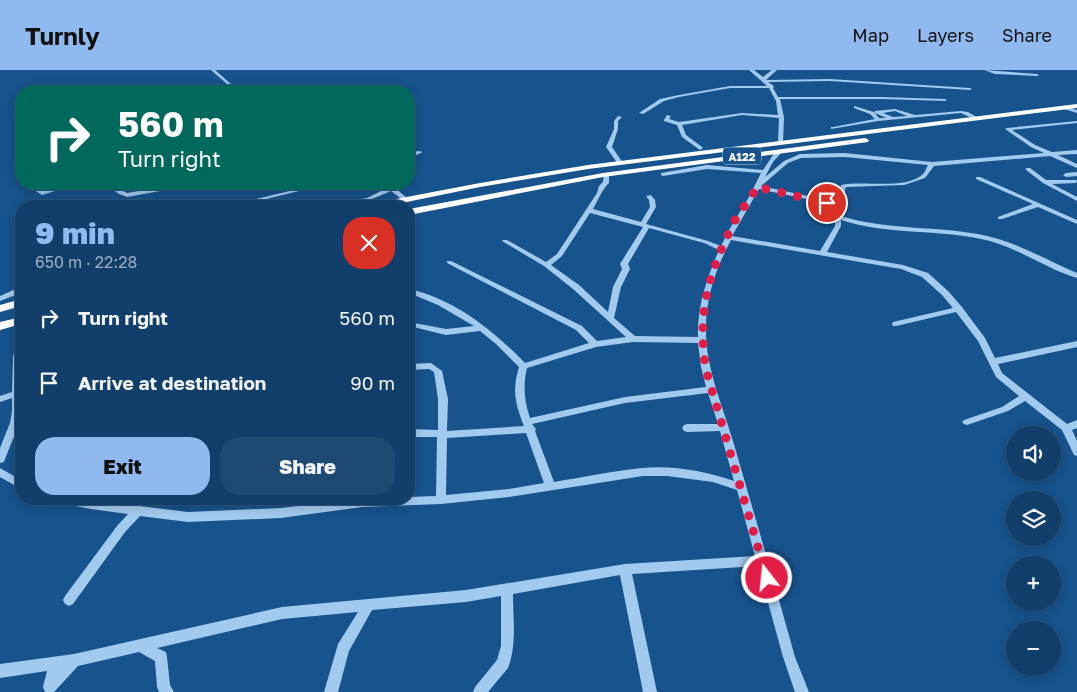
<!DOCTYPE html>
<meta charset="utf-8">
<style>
body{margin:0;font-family:"Golos Text",sans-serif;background:#1e4972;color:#f1f3f6;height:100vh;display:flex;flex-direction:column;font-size:19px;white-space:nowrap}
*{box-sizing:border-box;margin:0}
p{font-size:16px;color:#9caec1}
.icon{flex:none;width:28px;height:28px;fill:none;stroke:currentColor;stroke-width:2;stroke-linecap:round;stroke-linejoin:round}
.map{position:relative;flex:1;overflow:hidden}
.side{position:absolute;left:15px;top:130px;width:400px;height:305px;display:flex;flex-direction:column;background:#113e6a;border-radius:20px;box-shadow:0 2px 12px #0003,0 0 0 1px #30577e}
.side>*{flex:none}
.hud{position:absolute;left:15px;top:15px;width:400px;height:105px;border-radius:20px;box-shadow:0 2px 12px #0003,0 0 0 1px #30577e;background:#00695c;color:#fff;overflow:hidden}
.tools{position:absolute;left:1006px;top:356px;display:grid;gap:10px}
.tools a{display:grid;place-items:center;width:55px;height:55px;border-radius:50%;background:#113e6a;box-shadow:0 2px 12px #0003,0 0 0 1px #30577e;font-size:25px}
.pin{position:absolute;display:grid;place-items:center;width:42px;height:42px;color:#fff;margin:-21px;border:2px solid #fff;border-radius:50%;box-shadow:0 1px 5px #0007}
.me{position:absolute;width:55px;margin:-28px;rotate:344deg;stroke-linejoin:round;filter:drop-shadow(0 0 4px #0008)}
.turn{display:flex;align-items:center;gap:18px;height:105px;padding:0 20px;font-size:22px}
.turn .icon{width:65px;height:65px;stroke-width:2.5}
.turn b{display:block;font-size:35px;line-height:42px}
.round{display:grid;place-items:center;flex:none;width:52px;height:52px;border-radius:20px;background:#1e4972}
.overview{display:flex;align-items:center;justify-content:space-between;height:85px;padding:0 20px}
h1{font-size:30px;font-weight:800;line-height:38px;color:#90b9f0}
.primary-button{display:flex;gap:10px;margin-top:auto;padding:10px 20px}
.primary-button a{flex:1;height:58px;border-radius:20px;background:#90b9f0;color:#111;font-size:20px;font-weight:800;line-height:58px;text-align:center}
.primary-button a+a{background:#1e4972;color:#f1f3f6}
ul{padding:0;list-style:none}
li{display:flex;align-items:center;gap:15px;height:65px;padding:0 20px}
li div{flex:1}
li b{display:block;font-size:19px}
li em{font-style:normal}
header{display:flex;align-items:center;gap:30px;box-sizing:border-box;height:70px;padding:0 25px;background:#90b9f0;color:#111}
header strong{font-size:24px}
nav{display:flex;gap:28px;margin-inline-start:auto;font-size:18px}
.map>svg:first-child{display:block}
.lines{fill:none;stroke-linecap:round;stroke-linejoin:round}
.minor{fill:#a2caef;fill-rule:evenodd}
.highway{fill:#fff;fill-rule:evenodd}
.route{stroke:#e11d48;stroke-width:9;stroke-dasharray:0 16.2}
.labels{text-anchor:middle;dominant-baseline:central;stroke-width:4;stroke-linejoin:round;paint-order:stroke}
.shield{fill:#17538d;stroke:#b9cbdd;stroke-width:1}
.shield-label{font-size:11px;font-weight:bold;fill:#fff}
</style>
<header>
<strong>Turnly</strong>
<nav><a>Map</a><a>Layers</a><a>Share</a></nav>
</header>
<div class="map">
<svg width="1077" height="622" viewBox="0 0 1077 622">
<rect width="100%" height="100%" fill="#17538d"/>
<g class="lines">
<path class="minor" d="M211,0H215L239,21H235Z
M749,0H754L763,7L772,0H777L766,10L830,9L970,18L972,19L970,20L830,11L768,12L774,16L773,18L778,27H882L945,29L947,30L945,31L882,29H780L784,47L783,73L778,72L779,48L742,45L682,55L686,65L702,77L703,78L700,80L682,67L677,55L664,51V50L667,45L671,46L669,49L679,52L742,43L778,45L776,31L769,18H730L679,27L664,31L643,44L639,43L660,29L679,25L730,16H767Z
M984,0L1037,4L1039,5L1037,6L995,4Z
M314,19L316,21H302Z
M854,36L874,42L879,48H886L875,43V41L895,39L915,45L961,41L968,42L980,49L976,50L961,43L878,51L831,59V57H833L875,49L870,44L854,38ZM895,41L907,46L893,47L883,43Z
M1066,37L1077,40V43L1064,39V38Z
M618,46L622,47L618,51V59L612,77L623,93L620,95L618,94L606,77L614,59V51Z
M1077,51V53L1012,60L1035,75L1052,82L1077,80V84L1058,85L1077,94V98L1050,86L934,96L925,108L904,115L846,117L841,134V146C886,160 932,156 978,164C1013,170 1044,189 1077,203V208C1044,198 1016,176 981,169C935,159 887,165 841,150V156L827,182L903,195L928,203L948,221L962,237L985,268L995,288L1077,271V277L998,294L1002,303L1067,354L1077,350V358L1072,360L1077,371V386L1074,385L1062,360L1025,331L1008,341L967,355L964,354L962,352L964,350L1002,337L1019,326L996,307L978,271L956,242L896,256H893L892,254L893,252L953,238L942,225L922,207L901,199L731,170C717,196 706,226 706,257C705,297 722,333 733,371C754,443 775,515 795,587L809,622H795L783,587L758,496L632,504L657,622H643L620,505L513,524C513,548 517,575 508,598L488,622H473L475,617L497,590L501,576V526L466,532L372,540L349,581L338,622H324L338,574L358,542L282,549L157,578L166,582L167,587L170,615L174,622H159L157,617L155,591L139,582L78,596L54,622H45L43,617L47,601L0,608V594L74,584L282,537L466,520L625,494L755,486L737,420L713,412L667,406H643L509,427L441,434L362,437L281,448L188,452L140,446L125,462L73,534L69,536L65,534L63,530L65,526L117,456L128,444L91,439L60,433L56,432L55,429H82L188,442L281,438L360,429H409V427L436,426L437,367H409V359L438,360V329L434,302L429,299L409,300V294L431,293L442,301L448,329L447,361L524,356C515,333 512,320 519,297L496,274L480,261L446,265L409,256V252L446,259L474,256L438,235L409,223V219C454,229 493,260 525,293L589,273L576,260L447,193V191H451L582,256L597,271L626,267L573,219L544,196L502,171L503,170H507L546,192L557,184L597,123L599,116L603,112L604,103L609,104V113C603,118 597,132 593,139L641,152L650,137L649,130L646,126L651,125L655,130L656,137L646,154L708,171L721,176L725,168L724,167L726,165L749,127L761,103L707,99L663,106L661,105V103L707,95L763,100L773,85L779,80L782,82L773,92L765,107L784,91L800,84L845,83L932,92L1044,83L1031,77L1005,59L1007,58ZM845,87L928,95C926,98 925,103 922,105C904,120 863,110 841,115L836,132L761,116L788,93L801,88ZM759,119L835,135V156L820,181L732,166ZM590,143L643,157L620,194L622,199L613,217L608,242L579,215L551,195L562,186ZM649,158L704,173L719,180C707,208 697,236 698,267L635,266L614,248L621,217L630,199L628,194ZM633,272L698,273L701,297L706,317L625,327L530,348C524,331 523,315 527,298L596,277ZM708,323L718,354H687L684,355L682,358L684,361L687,362L720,361L734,411C705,401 673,395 642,398C613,401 583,407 554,412L535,361L536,359L532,354L625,333ZM526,363L544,413L509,419L446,425L447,368Z
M418,81L423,82L409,88V84Z
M1026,98H1030L1046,110H1077L1076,113L1052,114L1077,127V131L1043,113L1026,100Z
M1077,102V106L1066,107L1063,105L1066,103Z
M976,107H980L1077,150V154L1038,137L1002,149H998V147L1033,134L976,109Z
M25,114H32L43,121L68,114H77L42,125Z
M105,114H111L127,123L180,114H191L188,116L127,127L119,124Z
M319,114H328L237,136H227Z
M382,114C392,113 400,122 408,129L403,130L391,121C371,130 351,137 329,136L332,134L367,128L387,118Z
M18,218H21V223L0,231V226Z
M21,268V347L17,359L5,389L4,392L0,393V378L10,353L12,341V328L0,332V326L12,322L13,287L17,271Z
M0,398L21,410V419L0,407Z"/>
<path class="highway" d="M1077,34V38L588,99L480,117L387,136H371L375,133L480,113L588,95Z
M865,68L869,70L868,72L603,107L409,145V139L603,103Z
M21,229V236L0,242V235Z
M21,247V254L0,260V252Z"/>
</g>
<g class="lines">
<path class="route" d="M767,508L706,300C697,244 708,206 732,156C739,142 750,130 757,117L827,133"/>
</g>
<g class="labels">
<rect class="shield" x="723" y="77.5" width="38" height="17" rx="4"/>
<g class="shield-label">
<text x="742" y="86">A122</text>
</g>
</g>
</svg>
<div class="tools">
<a><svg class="icon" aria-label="sound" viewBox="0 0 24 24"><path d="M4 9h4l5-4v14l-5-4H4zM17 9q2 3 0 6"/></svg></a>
<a><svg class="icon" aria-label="layers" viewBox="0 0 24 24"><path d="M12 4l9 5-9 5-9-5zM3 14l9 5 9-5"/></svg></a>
<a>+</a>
<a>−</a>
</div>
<div class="pin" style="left:827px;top:133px;background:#d93025"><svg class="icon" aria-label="arrive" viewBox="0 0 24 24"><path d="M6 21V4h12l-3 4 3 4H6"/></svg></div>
<svg class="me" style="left:767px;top:508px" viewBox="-20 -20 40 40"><circle r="17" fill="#e11d48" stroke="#fff" stroke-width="3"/><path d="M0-11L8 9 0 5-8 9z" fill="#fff"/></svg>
<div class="hud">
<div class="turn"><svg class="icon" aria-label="right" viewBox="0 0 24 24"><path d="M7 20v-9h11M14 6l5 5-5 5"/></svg><div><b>560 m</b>Turn right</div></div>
</div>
<section class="side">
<div class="overview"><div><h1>9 min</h1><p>650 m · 22:28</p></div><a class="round" style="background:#d93025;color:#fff"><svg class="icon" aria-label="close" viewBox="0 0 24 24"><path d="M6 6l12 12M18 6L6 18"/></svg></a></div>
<ul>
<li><svg class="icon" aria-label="right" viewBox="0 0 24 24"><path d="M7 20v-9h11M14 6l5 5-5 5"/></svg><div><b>Turn right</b></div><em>560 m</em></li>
<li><svg class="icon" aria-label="arrive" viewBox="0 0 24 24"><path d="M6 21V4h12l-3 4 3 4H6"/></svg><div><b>Arrive at destination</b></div><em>90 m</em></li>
</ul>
<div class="primary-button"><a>Exit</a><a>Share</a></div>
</section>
</div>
